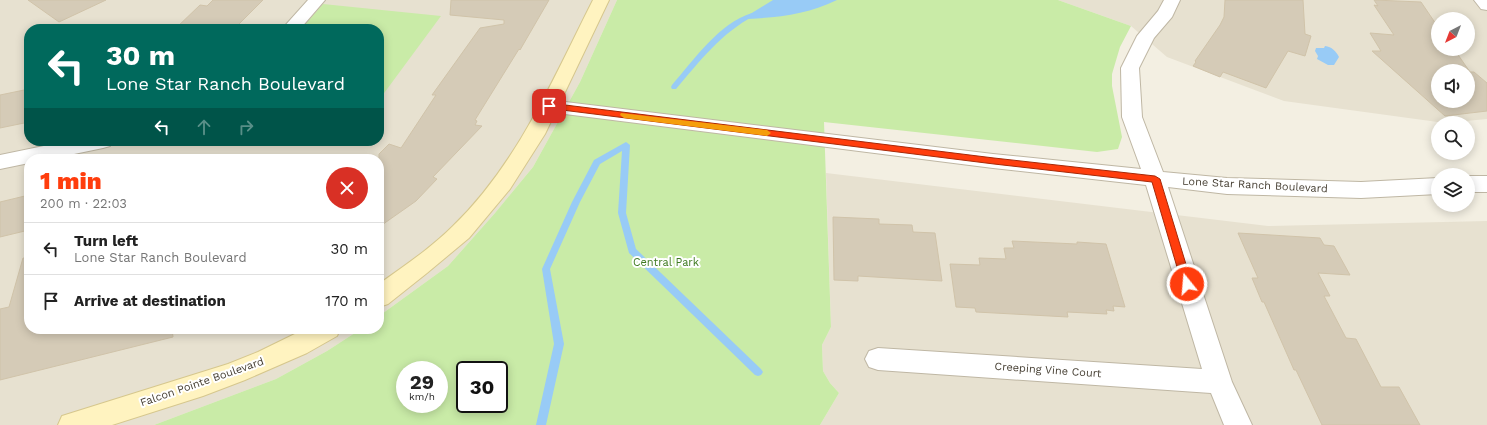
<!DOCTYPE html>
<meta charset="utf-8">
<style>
body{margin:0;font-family:"Work Sans",sans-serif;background:#f2f2f2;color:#222;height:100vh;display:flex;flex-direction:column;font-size:15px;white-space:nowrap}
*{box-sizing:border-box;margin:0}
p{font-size:13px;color:#767676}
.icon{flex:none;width:22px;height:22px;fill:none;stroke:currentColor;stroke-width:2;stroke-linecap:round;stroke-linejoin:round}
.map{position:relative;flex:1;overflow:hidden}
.sheet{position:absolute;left:24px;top:154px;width:360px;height:180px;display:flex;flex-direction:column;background:#fff;border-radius:16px;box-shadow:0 2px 10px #0003}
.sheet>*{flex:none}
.top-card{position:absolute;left:24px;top:24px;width:360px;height:122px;border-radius:16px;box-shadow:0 2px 10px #0003;background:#00695c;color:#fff;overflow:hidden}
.needle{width:26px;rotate:222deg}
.buttons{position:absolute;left:1431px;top:12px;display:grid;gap:8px}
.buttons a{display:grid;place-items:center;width:44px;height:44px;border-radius:50%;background:#fff;box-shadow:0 2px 10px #0003;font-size:20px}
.speed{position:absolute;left:396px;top:361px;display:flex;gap:8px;font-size:20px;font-weight:700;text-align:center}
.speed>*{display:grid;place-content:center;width:52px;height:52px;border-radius:50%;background:#fff;box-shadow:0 2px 10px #0003;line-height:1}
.speed small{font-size:10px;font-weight:400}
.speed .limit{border:2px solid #111;border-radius:6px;background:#fff;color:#111}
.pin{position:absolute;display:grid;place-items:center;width:34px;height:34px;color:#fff;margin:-17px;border-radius:8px;box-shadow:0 2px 6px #0006}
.me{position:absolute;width:44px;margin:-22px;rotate:343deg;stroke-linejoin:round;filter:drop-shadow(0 0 3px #0008)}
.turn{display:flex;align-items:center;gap:14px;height:84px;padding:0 16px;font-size:18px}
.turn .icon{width:52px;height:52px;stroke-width:2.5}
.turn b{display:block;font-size:28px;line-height:34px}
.lanes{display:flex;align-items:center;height:38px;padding:0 16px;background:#0003;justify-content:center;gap:20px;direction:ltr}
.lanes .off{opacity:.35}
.round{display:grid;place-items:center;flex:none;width:42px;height:42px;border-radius:21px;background:#f2f2f2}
.summary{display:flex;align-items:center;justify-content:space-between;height:68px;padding:0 16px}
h1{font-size:24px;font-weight:800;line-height:30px;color:#ff3d0d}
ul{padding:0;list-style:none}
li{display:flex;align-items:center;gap:12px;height:52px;padding:0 16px;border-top:1px solid #e0e0e0}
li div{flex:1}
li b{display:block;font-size:15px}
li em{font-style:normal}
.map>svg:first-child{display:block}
.residential{fill:#e7e1d0;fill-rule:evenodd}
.green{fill:#c9eba7;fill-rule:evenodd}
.water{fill:#98cbf6}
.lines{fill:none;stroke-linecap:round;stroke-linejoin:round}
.stream{fill:#98cbf6;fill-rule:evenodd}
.building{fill:#d5cbb7;stroke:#d0c3a9;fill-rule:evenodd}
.street-casing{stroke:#bfb7a4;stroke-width:2}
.secondary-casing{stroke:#d6c78d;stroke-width:2}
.street{fill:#fff;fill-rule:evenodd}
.secondary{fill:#fff3c0;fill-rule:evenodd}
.route{fill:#ff3d0d;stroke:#a62808}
.slow{fill:#f59e0b}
.labels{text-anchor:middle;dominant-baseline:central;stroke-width:4;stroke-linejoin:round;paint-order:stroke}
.street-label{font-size:11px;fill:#453e32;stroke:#fff}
.park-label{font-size:11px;fill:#3f7a21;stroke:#fff}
</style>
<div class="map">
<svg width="1487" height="425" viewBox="0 0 1487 425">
<rect width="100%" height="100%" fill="#f3efe2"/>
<path class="residential" d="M0,0H617L580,82L533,167L495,213L448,266L379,316V159H29V329H361L327,351L276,379L154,425H0ZM29,29H379V141H29Z
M1058,0H1487V119L1445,123L1284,101L1167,57L1131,26ZM1438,19H1468V49H1438ZM1438,71H1468V101H1438Z
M826,173L1268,226L1487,221V425H820L839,393L830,383L823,371L822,345L831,327Z"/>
<path class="green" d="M617,0H1058L1131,26L1120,47L1112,74V86L1122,137L1118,149L1097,152L824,122L831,327L822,345L823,371L830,383L839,393L820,425H154L276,379L327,351L361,329H379V316L448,266L495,213L533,167L580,82ZM405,370H439V404H405ZM465,370H499V404H465Z
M323,4L441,16L379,100V29H301Z"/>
<path class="water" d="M773,0H837C807,15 774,18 742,19Z
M1325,46C1332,47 1336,51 1339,57L1334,65H1328L1317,59L1318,56L1315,51L1316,48H1324Z"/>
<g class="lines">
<path class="stream" d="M752,13L754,14V16C721,33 700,61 676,89H672L671,87L672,85C693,61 719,23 752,13Z
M626,142L630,145L626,213L636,249L761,369L763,372L761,375L758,376L755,375L629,253L618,213L622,151L600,164L580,202L550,269L564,344L546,425H536L554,344L542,269L572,202L594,160Z"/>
</g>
<path class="building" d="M28,0H106L59,22Z
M213,0H263L234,29H175L200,5L207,6Z
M451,0H549L520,50L519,49L475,120L477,121L475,125L482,126L433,177L437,179L416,201L379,227V154L389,144L401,148L436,95H432L480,28L504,24V20L450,15Z
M1225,0H1303L1305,34L1311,36L1305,56L1288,51L1266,88L1223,72L1220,77L1193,66L1196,62L1195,61L1220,25L1224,17Z
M1374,0L1421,2L1438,27V49H1454L1470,72H1474L1487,83V111L1445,116L1372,51H1381L1370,33L1394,35L1374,5L1378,6ZM1438,71H1468V101H1438Z
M29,89V122L0,128V95Z
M29,195V230L0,237V202Z
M833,217L879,219V224L912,225L913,232L935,233L942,281L858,276V281L834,280Z
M1238,233L1320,238L1324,245L1334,246L1350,275L1318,273L1330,296H1324L1346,338L1356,339L1381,387H1399L1420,425H1322L1296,370H1294L1264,302H1262L1252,278H1258Z
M1012,241L1077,244V242L1106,244L1125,307L1113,306L1114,311L1106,310L1107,314L1067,312L1068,317L976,312L975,308L956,307L950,264L980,265L979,258L1006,259L1004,248H1014Z
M23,258L29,259V329H172L173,337L0,380V309L9,307Z"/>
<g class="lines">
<defs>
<path id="street" d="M308,0H325L300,29H282Z
M1164,0H1180L1172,17L1154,38L1139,68L1142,117L1163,172L1227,178L1361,182L1438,178V194L1361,198L1227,194L1168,187L1232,382L1252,425H1224L1211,393L878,370L869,367L865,359L869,351L878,348L1202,369L1146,185L993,168L549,112L542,111L539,106L542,101L549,100L993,154L1141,169L1122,117L1121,68L1137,36L1158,11Z
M1474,0H1487V10L1481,9Z
M68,141H113L110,146L103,148L50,159H29V163L0,169V155Z
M1468,176H1487V192H1468Z"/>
<path id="secondary" d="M593,0H609L545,134L510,189L469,238L427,273L388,304L379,307V284C404,266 431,248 453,226C518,163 553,79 593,0Z
M305,329H340L337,336L307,353L245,380L203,396L112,425H58L62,416L228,364L258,352Z"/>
</defs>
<use href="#street" class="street-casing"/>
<use href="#secondary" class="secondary-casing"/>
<use href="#street" class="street"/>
<use href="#secondary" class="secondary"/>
</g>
<path class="route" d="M549,103L994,158L1155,176L1160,179L1192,284L1190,286H1183L1182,284L1152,182L994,164L546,108V104Z"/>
<path class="slow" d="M621,113L767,130L771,133L767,136L624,118L620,115Z"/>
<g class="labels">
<g class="street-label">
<text transform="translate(1255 185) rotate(3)">Lone Star Ranch Boulevard</text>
<text transform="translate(1048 370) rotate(4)">Creeping Vine Court</text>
<text transform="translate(202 382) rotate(-19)">Falcon Pointe Boulevard</text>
</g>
<g class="park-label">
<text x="666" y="262">Central Park</text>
</g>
</g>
</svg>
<div class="buttons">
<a><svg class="needle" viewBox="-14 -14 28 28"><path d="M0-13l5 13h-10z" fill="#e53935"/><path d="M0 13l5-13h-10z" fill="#767676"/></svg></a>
<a><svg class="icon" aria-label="sound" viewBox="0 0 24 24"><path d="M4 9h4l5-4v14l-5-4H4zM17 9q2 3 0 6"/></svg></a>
<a><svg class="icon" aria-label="search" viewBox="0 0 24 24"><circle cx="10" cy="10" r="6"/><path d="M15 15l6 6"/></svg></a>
<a><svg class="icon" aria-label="layers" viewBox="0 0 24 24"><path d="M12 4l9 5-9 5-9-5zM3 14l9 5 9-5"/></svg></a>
</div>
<div class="speed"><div>29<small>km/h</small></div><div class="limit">30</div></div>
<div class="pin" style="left:549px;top:106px;background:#d93025"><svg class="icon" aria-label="arrive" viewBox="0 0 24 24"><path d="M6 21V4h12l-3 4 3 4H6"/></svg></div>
<svg class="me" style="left:1187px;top:284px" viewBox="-20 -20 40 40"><circle r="17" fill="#ff3d0d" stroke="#fff" stroke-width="3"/><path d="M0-11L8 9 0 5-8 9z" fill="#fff"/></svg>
<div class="top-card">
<div class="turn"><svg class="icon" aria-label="left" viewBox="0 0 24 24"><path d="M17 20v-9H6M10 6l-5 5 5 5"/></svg><div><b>30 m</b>Lone Star Ranch Boulevard</div></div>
<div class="lanes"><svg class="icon" aria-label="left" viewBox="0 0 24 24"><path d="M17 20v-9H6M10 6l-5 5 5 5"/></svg><svg class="icon off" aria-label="ahead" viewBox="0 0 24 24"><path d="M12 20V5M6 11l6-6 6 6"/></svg><svg class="icon off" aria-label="right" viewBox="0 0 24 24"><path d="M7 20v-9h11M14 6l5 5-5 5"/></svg></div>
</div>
<section class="sheet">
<div class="summary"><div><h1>1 min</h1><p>200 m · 22:03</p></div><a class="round" style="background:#d93025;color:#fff"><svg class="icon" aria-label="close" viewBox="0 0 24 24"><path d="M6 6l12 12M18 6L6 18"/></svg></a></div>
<ul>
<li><svg class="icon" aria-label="left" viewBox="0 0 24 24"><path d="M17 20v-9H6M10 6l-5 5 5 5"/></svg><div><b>Turn left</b><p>Lone Star Ranch Boulevard</p></div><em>30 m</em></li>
<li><svg class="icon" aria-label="arrive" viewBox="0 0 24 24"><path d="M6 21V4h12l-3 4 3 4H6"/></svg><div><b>Arrive at destination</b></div><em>170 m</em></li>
</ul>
</section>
</div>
